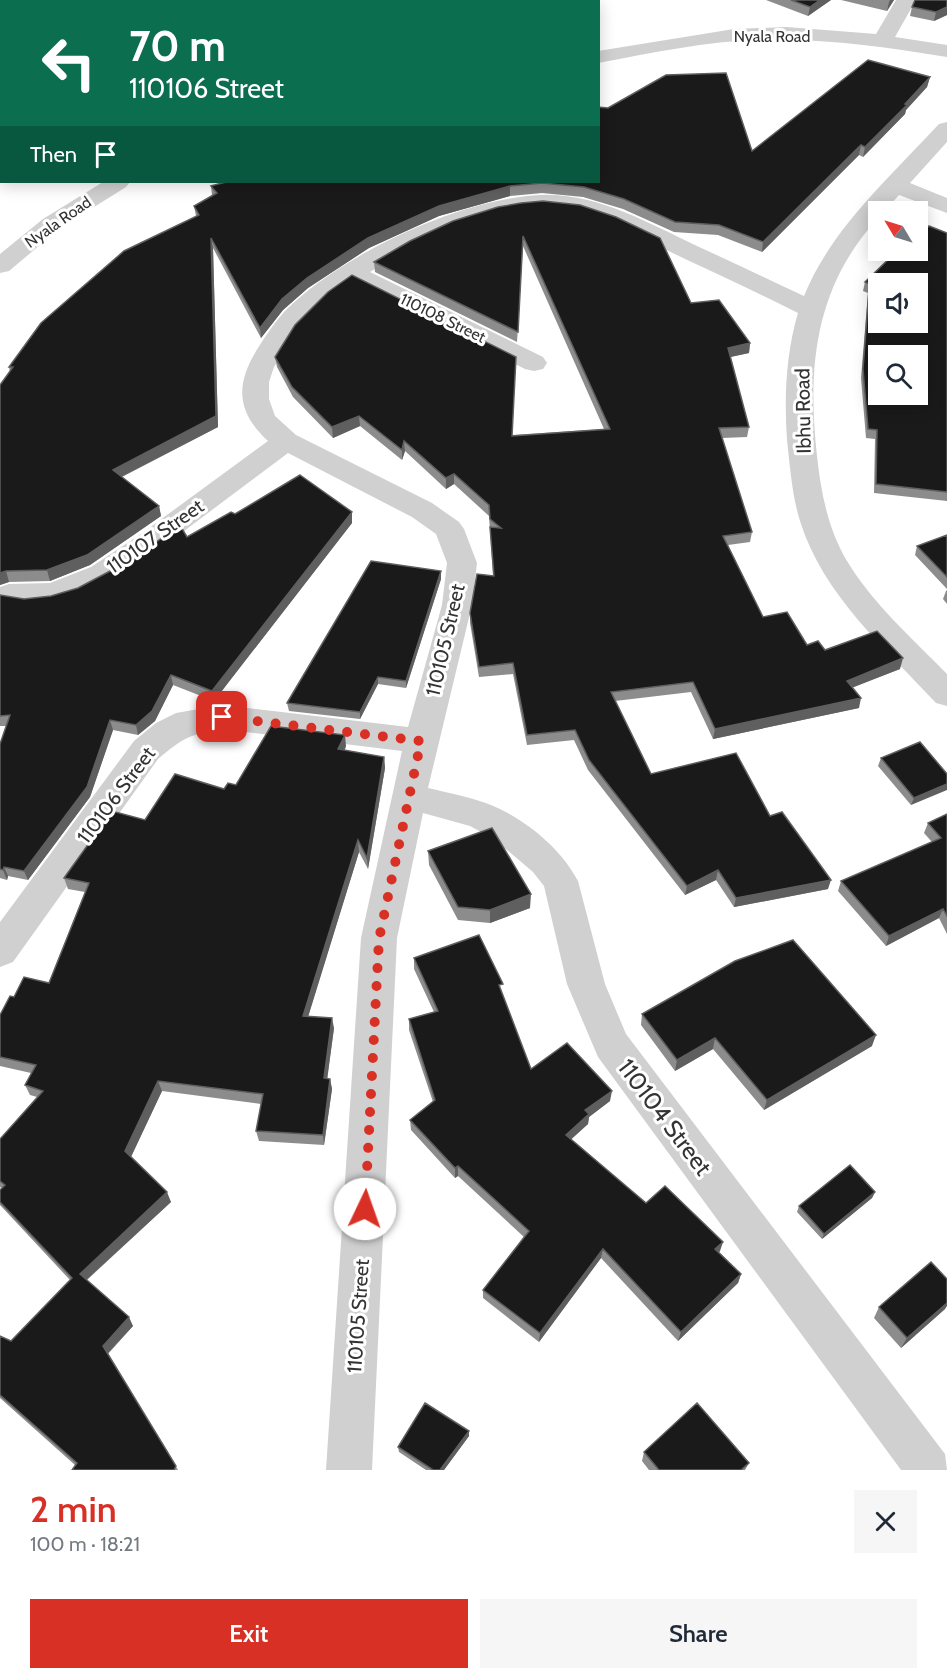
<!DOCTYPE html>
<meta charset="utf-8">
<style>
body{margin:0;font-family:Cabin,sans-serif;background:#f6f6f7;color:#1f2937;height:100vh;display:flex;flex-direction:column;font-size:22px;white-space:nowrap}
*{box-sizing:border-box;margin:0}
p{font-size:20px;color:#747a83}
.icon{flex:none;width:33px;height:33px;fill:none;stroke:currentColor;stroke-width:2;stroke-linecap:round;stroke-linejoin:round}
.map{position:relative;height:1470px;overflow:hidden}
.drawer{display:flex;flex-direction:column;background:#fff;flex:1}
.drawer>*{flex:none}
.hud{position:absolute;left:0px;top:0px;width:600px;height:183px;box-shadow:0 3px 15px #0003;background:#0b6e4f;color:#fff;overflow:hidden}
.needle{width:39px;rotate:308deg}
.buttons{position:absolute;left:868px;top:201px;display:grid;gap:12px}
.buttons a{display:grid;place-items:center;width:60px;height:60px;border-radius:0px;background:#fff;box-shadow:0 3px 15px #0003;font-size:30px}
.pin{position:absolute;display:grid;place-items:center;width:51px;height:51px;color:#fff;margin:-26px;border-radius:12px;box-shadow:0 3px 9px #0006}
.me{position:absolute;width:66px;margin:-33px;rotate:3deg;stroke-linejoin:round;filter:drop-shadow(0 0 4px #0008)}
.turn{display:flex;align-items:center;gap:21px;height:126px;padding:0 30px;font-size:27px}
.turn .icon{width:78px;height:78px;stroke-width:2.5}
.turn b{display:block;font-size:42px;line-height:51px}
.then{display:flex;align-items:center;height:57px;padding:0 30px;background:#0003;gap:12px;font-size:22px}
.round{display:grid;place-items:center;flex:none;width:63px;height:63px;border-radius:0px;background:#f6f6f7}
.overview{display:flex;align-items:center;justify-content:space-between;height:102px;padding:0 30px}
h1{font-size:36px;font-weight:600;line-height:45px;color:#d93025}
.action{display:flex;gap:12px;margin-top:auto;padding:12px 30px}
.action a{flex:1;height:69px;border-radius:0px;background:#d93025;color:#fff;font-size:24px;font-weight:600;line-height:69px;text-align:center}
.action a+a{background:#f6f6f7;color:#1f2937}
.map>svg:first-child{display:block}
.green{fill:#e6ecdf}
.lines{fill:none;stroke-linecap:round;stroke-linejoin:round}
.minor{fill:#d0d0d0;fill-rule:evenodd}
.wall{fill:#8c8c8c}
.shaded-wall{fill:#5f5f5f}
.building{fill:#1a1a1a;stroke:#5f5f5f;stroke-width:1.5;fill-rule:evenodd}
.route{stroke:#d93025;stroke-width:10;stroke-dasharray:0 18}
.labels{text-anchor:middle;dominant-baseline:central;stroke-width:6;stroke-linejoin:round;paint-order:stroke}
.far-street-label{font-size:16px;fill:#333;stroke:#fff}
.street-label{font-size:20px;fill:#333;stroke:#fff}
.near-street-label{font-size:24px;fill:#333;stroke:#fff}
</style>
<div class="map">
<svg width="947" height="1470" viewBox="0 0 947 1470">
<rect width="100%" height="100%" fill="#fff"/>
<path class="green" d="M354,0H583L578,2Z"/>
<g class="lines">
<path class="minor" d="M309,0H329L330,2H310Z
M896,0H916L895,37L947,45V57C886,47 823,38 761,40C706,41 652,53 598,63V51L734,29L787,27L876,34Z
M947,122V142L910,183L947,198V213L899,195L884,212H879V217C815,286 807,366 817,456C821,493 828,529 847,561C873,604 912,638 947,674V706L936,703C885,648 823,595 800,521C792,495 790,467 787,440C784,397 786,353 798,313C760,294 722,276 683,258C640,237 593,208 543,209C482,210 420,241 370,272L543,357L547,363L543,369L534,371L525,369L352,283L327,301L294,334L274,367L269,382V399L275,416L296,435L432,503L459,522L464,529L477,563L472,605L428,788C449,793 471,797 491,805C525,819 561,848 578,881L605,984L626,1034L945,1454L947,1470H901L598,1057L567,984L544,886L533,872L494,839L470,826L423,813L397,938L372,1470H326L361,938L402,751L222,729C190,734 183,738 158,759L13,962L0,967V922L134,741L156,723L176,713L222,705L408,727L442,605L447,563L436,534L412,517L288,453C259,475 229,497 200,519C148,558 70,624 0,603V587L9,584L50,583L91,567L141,534L268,441C235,411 236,383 258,348C266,335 275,322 285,311C342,254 461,198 542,195C597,193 649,223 697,246C732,262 768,279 804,296C831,229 890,177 939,124Z
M0,166H2V181L0,180Z
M103,182H130L126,187L59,229L9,271L0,273V254L43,219Z"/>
</g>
<path class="wall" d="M0,0L2,2V165H0Z
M766,0H831L808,16Z
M841,0H894L887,11Z
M947,0V15L934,21L910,16L912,7Z
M930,77L927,87L906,110L905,114L863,157L859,155L762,252L718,235L674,232L623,209L583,197L542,193L510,196L439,216L369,248L308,288L283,310L261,338L213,248L218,427L122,477L159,506L161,516L90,565L50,581L9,582L0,585V385L10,372L9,367L196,216L194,206L212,195L211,186L752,151Z
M498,207L691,303L750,343L749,353L730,357L749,427L747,437L722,438L752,532L750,542L728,545L763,617L807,645L900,669L852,687L859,708L713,739L691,692L615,701L651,774L770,816L828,889L734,907L716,880L685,895L588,770L574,740L527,745L513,674L479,677L470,623V613L493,576L489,516L454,484L446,489L405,451L402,460L360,426L333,438L293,397L277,367L275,357L512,435L604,429L523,246L517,342L375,272L374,262Z
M947,233V501L874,493L875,439L866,438L861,378L868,293L863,291L865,282L901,254Z
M235,514L352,523L214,701L173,685L155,721L138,735L113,730L90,797L28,880L8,876L7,880L0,878V744L6,726H0V595L24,599L51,596L78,588Z
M947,535V589L915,555L917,546Z
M441,571V579L406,688L378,684L360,719L289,711L287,703Z
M947,590V604L943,599L946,591Z
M346,746L345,750L384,757L385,768L368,869L359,852L308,1016L334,1028L327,1079H330L332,1089L324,1145L259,1141L256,1131L261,1104L162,1091L131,1157L171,1202L87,1280L133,1326L108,1354L178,1470L75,1465L0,1398V1336L11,1341L70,1280L0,1205V1190L2,1188L0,1187V1139L37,1097L30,1095L25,1085L31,1073L0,1066V1015L14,997L49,983L85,892L68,889L64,878L145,820L224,789Z
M881,758L947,774L911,805L878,766Z
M947,814V934L939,918L886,946L838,891L841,881L932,842L924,833L928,823Z
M428,851L530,908L490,923L458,920L429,865Z
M414,958L502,993L531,1069L610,1101L589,1117L588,1124L571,1139L646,1203L720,1251L719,1252L741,1274L738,1283L678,1341L601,1258L539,1342L483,1298V1290L524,1237L458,1176L455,1178L411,1130L410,1120L433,1102L409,1030V1019L434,1012L414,969Z
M642,1014L872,1046L764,1110L713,1049L675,1071L641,1025Z
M875,1192L872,1198L822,1239L797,1212L799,1206Z
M879,1307L945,1309L901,1348L874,1318Z
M469,1431V1436L444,1470H426L399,1452L398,1447Z
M644,1452L749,1463L745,1470H649L642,1461Z"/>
<path class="shaded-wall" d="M820,0H831L808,16L810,7Z
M890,0H894L887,11L889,2Z
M947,7V15L934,21L936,12Z
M930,77L927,87L906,110L905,114L863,157L865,147Z
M861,145L859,155L762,252L763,242Z
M510,186V196L439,216L369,248L308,288L283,310L261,338L260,328L282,299L307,278L368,238L439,206Z
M211,238L213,248L218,427L115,480L113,470Z
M750,343L749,353L726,358L728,348Z
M359,416L360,426L333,438L332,427Z
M404,441L405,451L402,460V450Z
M454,474V484L446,489V478Z
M159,506L161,516L90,565L50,581L47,570Z
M352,512V523L214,701L212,691Z
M6,571L9,582L0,585V573Z
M441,571V579L406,688V681Z
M903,658L900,669L844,691L847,681Z
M171,675L173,685L155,721L138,735L136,725Z
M378,677V684L360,719V712Z
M861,698L859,708L713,739L715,729Z
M110,720L113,730L90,797L28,880L24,871Z
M345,735L346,746L339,760L338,749Z
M384,757L385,768L368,869L367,858Z
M947,784V790L911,805L914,798Z
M358,840L359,852L305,1027L303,1016Z
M4,867L8,876L7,880L3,870Z
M718,870L716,880L685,895L687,886Z
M831,880L828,889L734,907L736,898Z
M531,894L530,908L490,923V910Z
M943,909L939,918L886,946L889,936Z
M332,1018L334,1028L326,1088L324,1078Z
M876,1035L872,1046L764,1110L767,1100Z
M715,1038L713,1049L675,1071L677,1060Z
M330,1079L332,1089L324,1145L323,1135Z
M158,1081L162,1091L129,1161L125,1151Z
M612,1091L610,1101L589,1117L588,1124L565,1145L566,1135L585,1110Z
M458,1166V1176L455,1178V1168Z
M167,1192L171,1202L84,1282L80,1274Z
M875,1192L872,1198L822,1239L824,1234Z
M723,1242L720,1251L713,1258L715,1249Z
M603,1249L601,1258L539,1342L540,1333Z
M741,1274L738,1283L678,1341L681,1332Z
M947,1303V1306L945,1309L901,1348L907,1338Z
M129,1317L133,1326L107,1354L103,1346Z
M469,1431V1436L444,1470H440Z"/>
<path class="building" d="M0,0H67L79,2H2V157H0Z
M791,0H820L810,7Z
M915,0H947V7L936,12L912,7Z
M868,60L930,77L905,104L907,105L865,147L861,145L763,242L719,225L675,222L624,199L584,187L542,183L510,186L439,206L368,238L307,278L282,299L260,328L211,238L216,416L113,470L159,506L87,555L47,570L6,571L0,573V385L13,367H9L41,323L124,251L199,215L194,206L217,193L211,186L226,182H598V107L608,108L666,75L726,73L752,151Z
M543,201L580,205L616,217L660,238L691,303L719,300L750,343L728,348L749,427L719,428L752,532L723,536L763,617L787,612L807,645L818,641L825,650L877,631L903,658L847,681L861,698L715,729L693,682L611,692L651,774L736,753L770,816L782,812L831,880L736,898L718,870L687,886L589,760L575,730L527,735L513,663L479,667L470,613L477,574L494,576L490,527L501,528L490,519L489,505L454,474L446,478L404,441L402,450L359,416L332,427L292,387L275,357L295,325L328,292L352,275L516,357L512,436L610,429L523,236L518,332L374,262L410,241L453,221L498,207L521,203Z
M929,226L947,233V492L876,484L877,430L868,429L863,369L869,289H879V322H918V284H879V288L865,282L896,252L901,254L904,250H918V237ZM879,356H918V394H879Z
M300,475L352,512L212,691L171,675L152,711L136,725L110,720L87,787L24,871L4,867L3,870L0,869V744L10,715L0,716V595L24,599L51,596L78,588L131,560L180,525L187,537L231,512L235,514Z
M947,535V577L917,546Z
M371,561L441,571L406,681L378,677L360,712L287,703Z
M271,726L345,735L338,749L384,757L367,858L358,840L303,1016L332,1018L324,1078L330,1079L323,1135L256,1131L263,1094L158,1081L125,1151L167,1192L80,1274L129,1317L103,1346L176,1466L174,1470H72L77,1463L0,1395V1336L11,1341L72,1278L0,1202V1190L5,1185L0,1181V1139L43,1091L25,1085L36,1065L0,1057V1015L10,996L14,997L24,977L49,983L89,883L64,878L112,811L145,820L175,774L224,789L228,783L236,785Z
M920,742L947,774V784L914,798L881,758Z
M947,814V916L943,909L889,936L841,881L941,838L928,823Z
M492,828L531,894L490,910L458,907L428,851Z
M479,935L503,984L499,985L531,1069L567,1043L612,1091L585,1110L589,1114L566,1135L646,1203L665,1186L723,1242L715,1249L741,1274L681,1332L603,1249L540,1333L483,1290L529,1231L458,1166L455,1168L410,1120L435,1100L409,1019L438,1011L414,958Z
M793,940L876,1035L767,1100L715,1038L677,1060L642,1014L735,961Z
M850,1165L875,1192L824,1234L799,1206Z
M931,1262L947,1279V1303L907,1338L879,1307Z
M425,1403L469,1431L440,1470H433L398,1447Z
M697,1403L749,1463L741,1470H659L644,1452Z"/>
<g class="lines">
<path class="route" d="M222,717L421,741L379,939L365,1209"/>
</g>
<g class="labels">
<g class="far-street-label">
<text x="772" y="36">Nyala Road</text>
<text transform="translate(58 222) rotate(-35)">Nyala Road</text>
<text transform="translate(443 318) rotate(26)">110108 Street</text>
</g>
<g class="street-label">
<text transform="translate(803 411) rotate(-91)">Ibhu Road</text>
<text transform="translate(155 536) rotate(-35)">110107 Street</text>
<text transform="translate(445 640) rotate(-77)">110105 Street</text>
<text transform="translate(116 795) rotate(-53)">110106 Street</text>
<text transform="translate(358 1316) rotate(-86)">110105 Street</text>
</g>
<g class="near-street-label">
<text transform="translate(665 1117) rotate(53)">110104 Street</text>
</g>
</g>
</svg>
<div class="buttons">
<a><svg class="needle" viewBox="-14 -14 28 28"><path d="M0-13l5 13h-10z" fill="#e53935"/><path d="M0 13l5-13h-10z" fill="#747a83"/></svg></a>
<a><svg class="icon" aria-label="sound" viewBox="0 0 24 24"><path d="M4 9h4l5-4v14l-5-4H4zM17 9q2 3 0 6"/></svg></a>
<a><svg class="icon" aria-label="search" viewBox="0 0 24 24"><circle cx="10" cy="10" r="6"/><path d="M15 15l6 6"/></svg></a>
</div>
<div class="pin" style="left:222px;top:717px;background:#d93025"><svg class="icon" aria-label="arrive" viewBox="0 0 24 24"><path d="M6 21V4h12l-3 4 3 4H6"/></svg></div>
<svg class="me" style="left:365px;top:1209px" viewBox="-20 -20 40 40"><circle r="19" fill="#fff"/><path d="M0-13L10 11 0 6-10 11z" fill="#d93025"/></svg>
<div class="hud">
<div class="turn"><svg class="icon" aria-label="left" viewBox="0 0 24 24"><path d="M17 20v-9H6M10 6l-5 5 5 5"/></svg><div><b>70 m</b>110106 Street</div></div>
<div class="then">Then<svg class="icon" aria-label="arrive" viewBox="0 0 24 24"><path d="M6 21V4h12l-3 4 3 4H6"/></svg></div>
</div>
</div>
<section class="drawer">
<div class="overview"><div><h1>2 min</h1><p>100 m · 18:21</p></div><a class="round"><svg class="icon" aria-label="close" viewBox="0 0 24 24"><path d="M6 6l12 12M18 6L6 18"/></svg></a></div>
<div class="action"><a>Exit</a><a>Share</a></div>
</section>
